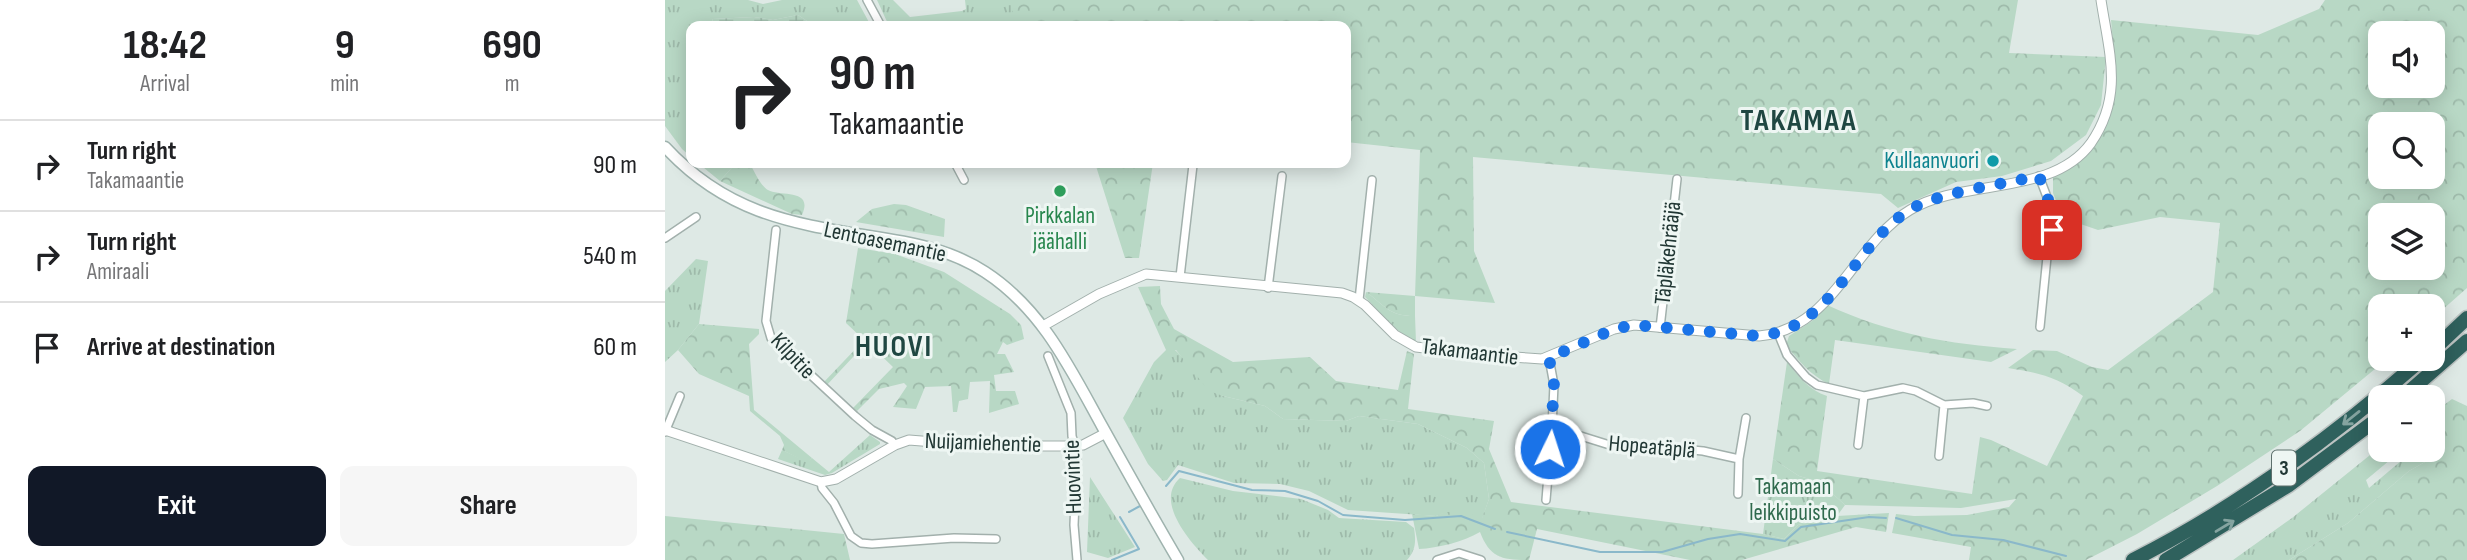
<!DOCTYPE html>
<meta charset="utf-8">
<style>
body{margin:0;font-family:"Sofia Sans Condensed",sans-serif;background:#f6f6f6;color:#202124;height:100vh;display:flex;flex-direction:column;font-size:26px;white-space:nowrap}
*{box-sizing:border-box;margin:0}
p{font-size:23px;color:#757577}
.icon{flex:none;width:38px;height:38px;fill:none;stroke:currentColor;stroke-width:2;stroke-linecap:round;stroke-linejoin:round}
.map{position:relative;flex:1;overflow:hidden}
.sheet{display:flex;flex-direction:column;background:#fff;width:665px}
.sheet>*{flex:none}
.top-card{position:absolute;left:21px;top:21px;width:665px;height:147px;border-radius:14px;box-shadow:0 4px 18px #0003;background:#fff;color:#202124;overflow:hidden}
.tools{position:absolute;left:1703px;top:21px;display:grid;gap:14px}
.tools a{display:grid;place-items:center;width:77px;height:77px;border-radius:14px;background:#fff;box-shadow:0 4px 18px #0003;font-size:35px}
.pin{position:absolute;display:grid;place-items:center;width:60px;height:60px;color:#fff;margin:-30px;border-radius:14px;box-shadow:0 4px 10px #0006}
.me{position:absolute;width:77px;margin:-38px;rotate:4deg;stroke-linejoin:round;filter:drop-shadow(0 0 5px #0008)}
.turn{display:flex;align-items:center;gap:24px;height:147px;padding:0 28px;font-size:32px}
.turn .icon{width:91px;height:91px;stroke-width:2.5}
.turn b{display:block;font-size:49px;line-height:60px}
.eta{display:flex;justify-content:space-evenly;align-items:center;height:119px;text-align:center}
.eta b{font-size:42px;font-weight:700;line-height:49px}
.button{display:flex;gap:14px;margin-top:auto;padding:14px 28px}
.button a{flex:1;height:80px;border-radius:14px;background:#111827;color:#fff;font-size:28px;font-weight:700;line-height:80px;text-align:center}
.button a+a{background:#f6f6f6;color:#202124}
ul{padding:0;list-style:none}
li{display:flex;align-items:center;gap:21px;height:91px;padding:0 28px;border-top:2px solid #e0e0e0}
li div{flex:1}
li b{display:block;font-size:26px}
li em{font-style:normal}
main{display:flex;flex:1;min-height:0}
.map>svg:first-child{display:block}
.grass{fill:url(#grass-tufts)}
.forest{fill:url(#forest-crowns);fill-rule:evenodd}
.wetland{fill:url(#wetland-marsh)}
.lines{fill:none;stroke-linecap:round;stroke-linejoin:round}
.stream{stroke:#8ab8ca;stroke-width:2}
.minor-casing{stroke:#a2b0ac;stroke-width:10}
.tertiary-casing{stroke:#a2b0ac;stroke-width:11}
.secondary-casing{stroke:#9fb3ae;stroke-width:13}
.motorway-casing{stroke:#bcc3c2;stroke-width:17}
.minor{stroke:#fff;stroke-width:7}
.tertiary{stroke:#fff;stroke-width:9}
.secondary{stroke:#fff;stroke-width:10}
.motorway{stroke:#2f615d;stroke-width:14}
.oneway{stroke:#85a4a0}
.route{stroke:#1a73e8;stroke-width:12;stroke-dasharray:0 21.6}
.culture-dot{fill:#0f9aa8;stroke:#eef6f3;stroke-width:2.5}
.leisure-dot{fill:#2e9e5b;stroke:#eef6f3;stroke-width:2.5}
.labels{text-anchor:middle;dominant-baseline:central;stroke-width:6;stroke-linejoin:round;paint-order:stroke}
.shield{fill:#eef6f3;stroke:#5e706d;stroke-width:2}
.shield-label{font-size:21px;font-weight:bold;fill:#213734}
.culture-label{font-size:23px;fill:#0d838f;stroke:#eef6f3;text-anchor:end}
.leisure-label{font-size:23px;fill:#27864d;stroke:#eef6f3}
.street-label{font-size:23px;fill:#213734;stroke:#eef6f3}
.park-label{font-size:23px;fill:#2f6a4d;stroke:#eef6f3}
.district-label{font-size:30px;font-weight:bold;letter-spacing:2px;fill:#1f4742;stroke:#eef6f3}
</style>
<main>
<section class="sheet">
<div class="eta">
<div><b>18:42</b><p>Arrival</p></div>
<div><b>9</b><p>min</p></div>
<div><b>690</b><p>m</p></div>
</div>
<ul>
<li><svg class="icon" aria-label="right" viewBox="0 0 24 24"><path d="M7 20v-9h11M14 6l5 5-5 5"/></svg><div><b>Turn right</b><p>Takamaantie</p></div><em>90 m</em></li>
<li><svg class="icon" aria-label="right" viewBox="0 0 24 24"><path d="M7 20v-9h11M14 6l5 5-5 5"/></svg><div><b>Turn right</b><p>Amiraali</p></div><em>540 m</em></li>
<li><svg class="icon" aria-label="arrive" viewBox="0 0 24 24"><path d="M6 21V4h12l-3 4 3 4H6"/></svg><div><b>Arrive at destination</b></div><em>60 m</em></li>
</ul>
<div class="button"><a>Exit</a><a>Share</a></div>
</section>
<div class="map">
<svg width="1802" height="560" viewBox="0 0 1802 560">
<defs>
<pattern id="grass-tufts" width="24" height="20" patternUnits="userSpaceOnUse" patternTransform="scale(1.75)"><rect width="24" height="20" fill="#b8d8c5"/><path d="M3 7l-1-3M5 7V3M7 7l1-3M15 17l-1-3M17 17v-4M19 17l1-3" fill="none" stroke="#9ebaaa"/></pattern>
<pattern id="forest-crowns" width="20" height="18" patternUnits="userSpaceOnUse" patternTransform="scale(1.75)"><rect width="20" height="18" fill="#b8d8c5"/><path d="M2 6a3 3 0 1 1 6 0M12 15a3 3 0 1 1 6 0" fill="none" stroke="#9ebaaa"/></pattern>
<pattern id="wetland-marsh" width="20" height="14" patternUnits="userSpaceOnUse" patternTransform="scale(1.75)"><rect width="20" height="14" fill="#b8d8c5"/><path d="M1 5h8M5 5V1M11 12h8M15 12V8" fill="none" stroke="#9ebaaa"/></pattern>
</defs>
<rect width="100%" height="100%" fill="#dee9e5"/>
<path class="grass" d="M0,0H83L98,4L117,0H192L206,26H143L142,21L133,15L108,20L89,17L48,19L45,26H26V157L17,149L0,126Z
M212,0H228L245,17L297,11L301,9L300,0H348V26H224Z
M33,163H71L55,181Z
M31,259L43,261L34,324L13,350L0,362V291Z
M701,292C721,306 723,316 750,316L751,342C730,332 716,313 700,297Z
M501,350H510L558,396L600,406L618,419L681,421L694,416L753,424L802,448L819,463L824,499L817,519C801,513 787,509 771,516L683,510L644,491L615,484L569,483L513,465L502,480L498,481L483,464L458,418L489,362Z
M205,435L215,442V444L167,473L160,475L113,459L117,450L143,462L147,458L164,472Z
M1768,436L1776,453L1744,471L1683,523L1624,560H1568L1627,518L1715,447V450H1737L1701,480L1704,488L1749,450H1768Z
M1108,459L1134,476L1155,482L1180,505L1172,516L1133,525L1119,539L1098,534Z
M425,477L470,547L443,558L422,552Z
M515,478L568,491L636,499L663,510L674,518L741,522L749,528C751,541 751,550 742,560H543C525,542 489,501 515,478Z"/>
<path class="forest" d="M348,0H1353L1344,53L1441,57L1436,105L1421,135L1386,161L1337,176L1291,182L1233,208L1216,194L808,157L809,251L830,303L750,296V316C723,316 721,306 701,292L750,296L755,150L681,142V26H348Z
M1660,0H1802V288L1768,318V306H1715V359H1722L1635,431L1552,486L1472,534L1421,560H1304L1306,547L1227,533L1231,514L1249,516L1302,515L1344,507L1351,499L1296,508L1180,505L1155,482L1134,476L1108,459L1122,362C1134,377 1144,390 1162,396L1152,471L1307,494L1315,437L1326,440L1382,466L1418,396C1392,377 1375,373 1343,368L1368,350L1392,351L1427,367L1443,370L1548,292L1555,223L1495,217L1433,230L1398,218L1388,193V177L1418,159L1441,124L1449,102L1451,76L1446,20L1593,35L1654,9ZM1715,33H1768V86H1715ZM1715,124H1768V177H1715ZM1715,215H1768V268H1715Z
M71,163H88L86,166C91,174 95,185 103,190C115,197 149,188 137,215L127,214L55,181Z
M430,163H488L474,258H460Z
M229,204L241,205L280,219L279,237L191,222L207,209Z
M193,248L230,254L279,272L345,314L356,325L359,339L342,345L338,342L332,354H340L349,372L329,375L331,391H350L354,404L324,413L325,381L305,382L303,399L294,401L292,412H288L286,386L260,387L251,409L228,407L242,386L239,383L214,389L192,411L188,408L228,367L202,342L161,386L158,383L199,340L181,323Z
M495,286L496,304L509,329L568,362L645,357L671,381L733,390L742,351L749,354L743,409L829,421L824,449L846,502L1098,534L1119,539L1133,525L1172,516L1224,513L1221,532L1191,527L1077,560H1025L872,529L864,560C837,560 825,558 815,532C798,542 773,548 754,549L747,514L771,516L780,512H799L817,518L824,499L819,463L802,448L753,424L694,416L681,421L618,419L600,406L558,396L544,391L511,350H501L473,287Z
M1162,305C1226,334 1282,344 1352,349L1326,362L1170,340L1164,384C1145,375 1134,361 1121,345L1124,336L1147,321Z
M34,324L94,329V334L84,344L89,410L147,458L143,463L117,450L119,445L115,436L85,411L84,396L34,374L13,350Z
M1787,399L1802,406V560H1624L1683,523L1744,471L1776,453L1768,436V413Z
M0,516L179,534L185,560H0Z"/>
<path class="wetland" d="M133,15L142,21L143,26H45L48,19L89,17L108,20Z"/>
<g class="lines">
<path class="stream" d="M501,486L514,471L587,490L620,491L653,501L678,515L740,520L796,516L830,529
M464,512L475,506
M1231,518L1287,535L1338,540L1401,556
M842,532L935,552H997L1043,539L1075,534L1120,541L1136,527L1204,517L1221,518
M447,560L474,549L455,517"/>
<defs>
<path id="minor" d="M202,0L216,26
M290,163L299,180
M1374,176L1390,218L1382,257L1375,327
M111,230L101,321L106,338L190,416L207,430L227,441L230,445
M0,238L31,217
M515,277L528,165
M603,288L617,176
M694,300L707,180
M995,328L1012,179
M1113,333L1122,355L1141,377L1152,385L1199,396L1238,388L1251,391L1279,405L1308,403L1322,406
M383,356L406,413L407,436L412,455L409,525L412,560
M884,358L889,385L887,427L951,447L985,446L1038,451L1074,459
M0,432L15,396
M1193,445L1199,396
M1274,456L1279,405
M156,482L157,488L169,503L186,536L196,543L207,544L289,538L331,539
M1073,494L1074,459L1081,418
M881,500L887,427
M772,560L794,553L816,560"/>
<path id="tertiary" d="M378,326L434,294L481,274L677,293L688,297L700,305L730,335L751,347L820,355L877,359L949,329L969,325L1094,336C1168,330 1188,244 1245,210C1297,178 1387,197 1426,143C1459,95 1444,53 1436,0
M0,430L156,482L171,479L230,445L244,440L319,446H409L418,445L441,433"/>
<path id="secondary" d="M0,147C59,211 122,223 204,236C244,242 285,249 320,272C377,309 405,368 437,426C462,471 487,516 513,560"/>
<path id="motorway" d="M1768,350L1802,318
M1738,397L1802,341
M1468,560C1573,507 1669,436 1757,359
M1501,560L1624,485L1715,417"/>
</defs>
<use href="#minor" class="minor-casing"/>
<use href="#tertiary" class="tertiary-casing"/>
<use href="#secondary" class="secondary-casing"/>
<use href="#motorway" class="motorway-casing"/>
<use href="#minor" class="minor"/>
<use href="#tertiary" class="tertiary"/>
<use href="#secondary" class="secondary"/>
<use href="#motorway" class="motorway"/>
</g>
<defs><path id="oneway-shaft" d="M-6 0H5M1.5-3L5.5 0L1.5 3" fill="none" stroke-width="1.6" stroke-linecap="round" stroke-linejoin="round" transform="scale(1.75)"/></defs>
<g class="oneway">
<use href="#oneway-shaft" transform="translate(1686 418) rotate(141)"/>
<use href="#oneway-shaft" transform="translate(1560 526) rotate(-31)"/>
</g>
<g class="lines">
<path class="route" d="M885,449L889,385L884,358L949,329L970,325L1094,336C1169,329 1188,244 1246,209C1275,192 1339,184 1374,176L1390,218L1387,230"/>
</g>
<circle class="culture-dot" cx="1328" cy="161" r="7"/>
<circle class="leisure-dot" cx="395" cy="191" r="7"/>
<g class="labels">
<rect class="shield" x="1607" y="450.5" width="24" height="35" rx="5"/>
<g class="shield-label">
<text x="1619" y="468">3</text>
</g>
<g class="culture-label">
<text x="1314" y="161">Kullaanvuori</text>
</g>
<g class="leisure-label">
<text x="395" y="216">Pirkkalan<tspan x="395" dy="26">jäähalli</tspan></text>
</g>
<g class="street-label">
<text transform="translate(220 242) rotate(12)">Lentoasemantie</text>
<text transform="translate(1003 253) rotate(-84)">Täpläkehrääjä</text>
<text transform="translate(805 352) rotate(7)">Takamaantie</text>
<text transform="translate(128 356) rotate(47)">Kilpitie</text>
<text transform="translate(318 443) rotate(2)">Nuijamiehentie</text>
<text transform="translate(987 447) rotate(5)">Hopeatäplä</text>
<text transform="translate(408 477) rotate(-92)">Huovintie</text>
</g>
<g class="park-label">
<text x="1128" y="487">Takamaan<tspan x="1128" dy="26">leikkipuisto</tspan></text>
</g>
<g class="district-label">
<text x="1134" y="121">TAKAMAA</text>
<text x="229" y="347">HUOVI</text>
</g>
</g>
</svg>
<div class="tools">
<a><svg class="icon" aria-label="sound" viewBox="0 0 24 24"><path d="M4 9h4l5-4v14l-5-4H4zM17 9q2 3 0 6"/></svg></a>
<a><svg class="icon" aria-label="search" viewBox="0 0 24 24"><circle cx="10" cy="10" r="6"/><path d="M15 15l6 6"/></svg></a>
<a><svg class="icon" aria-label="layers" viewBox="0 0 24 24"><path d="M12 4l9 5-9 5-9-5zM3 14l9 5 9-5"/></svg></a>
<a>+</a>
<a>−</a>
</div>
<div class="pin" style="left:1387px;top:230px;background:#d93025"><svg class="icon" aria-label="arrive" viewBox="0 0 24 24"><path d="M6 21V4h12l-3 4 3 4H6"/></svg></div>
<svg class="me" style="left:885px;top:449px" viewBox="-20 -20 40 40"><circle r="17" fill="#1a73e8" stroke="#fff" stroke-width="3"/><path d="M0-11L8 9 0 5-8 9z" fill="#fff"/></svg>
<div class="top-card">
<div class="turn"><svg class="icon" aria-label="right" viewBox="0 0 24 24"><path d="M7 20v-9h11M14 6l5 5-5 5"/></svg><div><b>90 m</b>Takamaantie</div></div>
</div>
</div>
</main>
